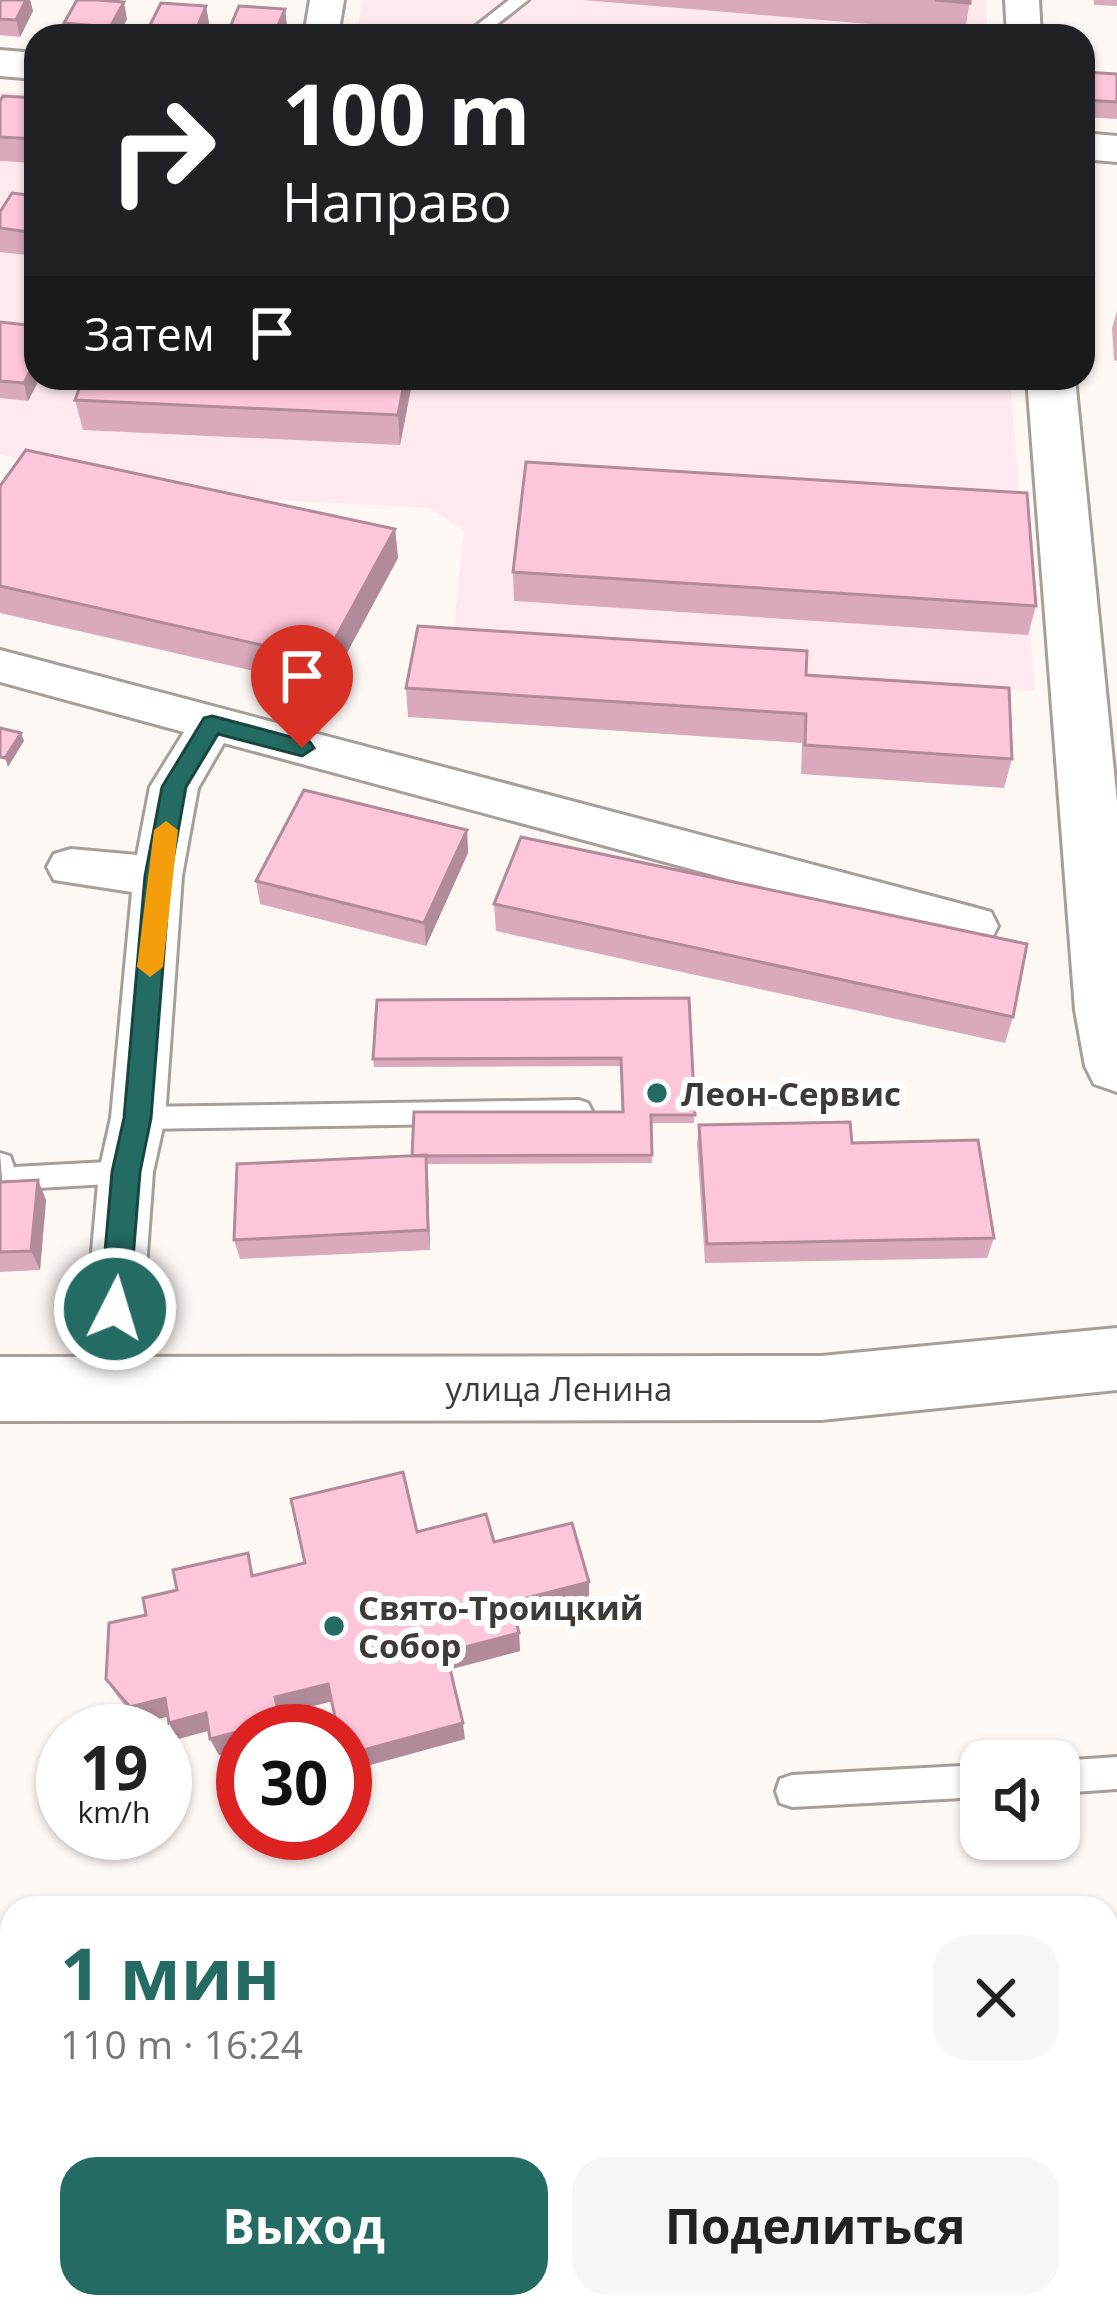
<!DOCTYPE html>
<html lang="ru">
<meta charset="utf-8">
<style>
body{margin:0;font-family:"Open Sans",sans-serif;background:#f6f6f6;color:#222;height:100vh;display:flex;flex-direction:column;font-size:45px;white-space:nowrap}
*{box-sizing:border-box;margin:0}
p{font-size:39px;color:#767676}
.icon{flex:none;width:66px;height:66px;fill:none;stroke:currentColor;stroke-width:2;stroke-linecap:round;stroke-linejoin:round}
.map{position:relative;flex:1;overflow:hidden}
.drawer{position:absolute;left:0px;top:1896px;width:1119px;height:423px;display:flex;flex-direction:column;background:#fff;border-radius:36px 36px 0 0;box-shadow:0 3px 9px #0004}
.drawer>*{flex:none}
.guide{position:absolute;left:24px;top:24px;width:1071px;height:366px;border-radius:36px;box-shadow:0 3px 9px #0004;background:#202124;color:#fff;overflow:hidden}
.fabs{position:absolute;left:960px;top:1740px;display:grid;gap:24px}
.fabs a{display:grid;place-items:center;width:120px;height:120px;border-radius:24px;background:#fff;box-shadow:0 3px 9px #0004;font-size:60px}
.speed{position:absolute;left:36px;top:1704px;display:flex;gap:24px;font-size:60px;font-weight:700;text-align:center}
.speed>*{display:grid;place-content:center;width:156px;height:156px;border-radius:50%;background:#fff;box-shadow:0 3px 9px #0004;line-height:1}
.speed small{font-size:30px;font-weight:400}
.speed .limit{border:18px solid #d22;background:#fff;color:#111}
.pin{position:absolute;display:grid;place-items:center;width:102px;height:102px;color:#fff;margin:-123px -51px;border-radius:50% 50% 50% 0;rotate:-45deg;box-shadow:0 0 12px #0007}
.pin .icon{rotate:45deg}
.me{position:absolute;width:132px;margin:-66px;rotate:5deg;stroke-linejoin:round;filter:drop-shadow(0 0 9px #0008)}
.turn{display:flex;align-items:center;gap:42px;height:252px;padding:0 60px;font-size:54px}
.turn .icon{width:156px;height:156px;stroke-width:2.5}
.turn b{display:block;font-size:84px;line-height:102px}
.then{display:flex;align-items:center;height:114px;padding:0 60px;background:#0003;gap:24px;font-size:45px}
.round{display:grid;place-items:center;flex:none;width:126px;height:126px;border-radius:36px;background:#f6f6f6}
.overview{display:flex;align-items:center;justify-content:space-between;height:204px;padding:0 60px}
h1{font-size:72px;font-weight:700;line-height:90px;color:#246c63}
.cta{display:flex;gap:24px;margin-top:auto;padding:24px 60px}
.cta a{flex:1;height:138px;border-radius:36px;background:#246c63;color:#fff;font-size:48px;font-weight:700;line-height:138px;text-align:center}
.cta a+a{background:#f6f6f6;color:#222}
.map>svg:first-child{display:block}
.industrial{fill:#fee9ef}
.green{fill:#bbe3c0}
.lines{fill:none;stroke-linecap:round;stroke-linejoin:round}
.lane-casing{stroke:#a69e99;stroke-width:6}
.street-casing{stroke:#a69e99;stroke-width:6}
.secondary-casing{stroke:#a69e99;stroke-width:6}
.primary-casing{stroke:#a69e99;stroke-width:6}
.lane{fill:#fff;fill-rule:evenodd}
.street{fill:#fff;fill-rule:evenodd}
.secondary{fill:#fff;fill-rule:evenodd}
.primary{fill:#fff;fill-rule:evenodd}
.wall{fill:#daaabc}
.shaded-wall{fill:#b18b99}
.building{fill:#fdc6db;stroke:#b18b99;stroke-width:3}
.route{fill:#246c63;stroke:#174640;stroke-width:3}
.slow{fill:#f59e0b}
.poi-dot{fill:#246c63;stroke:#fff;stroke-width:4.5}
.labels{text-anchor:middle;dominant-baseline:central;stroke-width:12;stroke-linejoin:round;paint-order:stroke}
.poi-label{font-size:33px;font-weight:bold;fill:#3d3a37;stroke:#fff;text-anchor:start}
.street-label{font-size:33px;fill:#3d3a37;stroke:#fff}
</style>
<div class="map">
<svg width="1117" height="2318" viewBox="0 0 1117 2318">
<rect width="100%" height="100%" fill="#fef8f5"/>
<path class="industrial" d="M362,0H985L988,36H356Z
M0,91L36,94V378H1010L1035,691L451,657L464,530L429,508L274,500L158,487L0,455Z"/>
<path class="green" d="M473,2307H768L761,2318H473Z"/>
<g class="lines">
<defs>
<path id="lane" d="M509,0H528L482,36H463Z
M579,1100L588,1103L592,1111L588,1119L579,1122L138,1129L129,1126L125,1118L129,1110L138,1107Z
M0,1153L10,1156L14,1167L126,1161L136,1164L140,1172L136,1180L126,1183L3,1190Z
M1117,1757V1789L1059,1793L1058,1761Z
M981,1765V1797L792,1807L780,1803L776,1791L780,1779L792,1775Z"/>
<path id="street" d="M310,0H344L338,36H304Z
M1005,0H1039L1041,36H1007Z
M0,650L973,907L991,912L998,926L991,940L973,945L224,743L198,788L182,876L165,1118L153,1172L143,1308L129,1387L121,1406L100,1413L79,1406L71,1387L87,1308L99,1172L111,1118L132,892L54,880L47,867L54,854L71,849L137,855L150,787L184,732L0,682Z"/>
<path id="secondary" d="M0,50L36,53V79L0,76Z
M1083,133L1117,136V162L1083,159Z
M1027,378H1075L1117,802V1092L1094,1084L1085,1066L1075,1010Z"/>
<path id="primary" d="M1117,1328V1390L821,1420L0,1421V1357L821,1356Z"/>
</defs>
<use href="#lane" class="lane-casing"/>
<use href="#street" class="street-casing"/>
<use href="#secondary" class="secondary-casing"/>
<use href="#primary" class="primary-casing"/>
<use href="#lane" class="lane"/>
<use href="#street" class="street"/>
<use href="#secondary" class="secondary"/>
<use href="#primary" class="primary"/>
</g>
<path class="wall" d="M0,0H30L33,11L20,37L0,35Z
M583,0H970L965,32Z
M1094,0H1117V6L1094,5Z
M206,6L209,23L203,36H150L148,29Z
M285,9L287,26L283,36H228V32Z
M127,19L118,36H67L64,23Z
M1084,72L1117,74V119L1083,117Z
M36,98V163L0,161V137Z
M36,196V256L0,252V212Z
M1117,311V361L1114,360L1112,328Z
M0,322L36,378H40L28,401L0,398Z
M83,378H413L400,445L83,430L75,400Z
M0,486L395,529L398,558L328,688L0,613Z
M513,572L1036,606L1028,635L514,601Z
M806,675L1012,759L1004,788L801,774L802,743L408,717L406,688Z
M467,830L468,853L426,946L260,904L256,881Z
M494,904L1013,1017L1005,1043L496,931Z
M689,998L694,1123H651L652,1163L427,1164L430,1250L240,1259L234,1240L412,1156L622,1112L621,1066L374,1067L373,1059Z
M699,1125L852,1143L994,1238L987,1258L705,1263L697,1145Z
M38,1180L46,1200L40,1270L0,1272V1182Z
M417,1532L494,1542L589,1601L515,1619L519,1633L520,1651L450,1669L465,1739L348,1771L345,1763V1731L332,1701L282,1714L285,1731H243V1749L219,1755L210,1739L209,1731L178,1739L169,1723L168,1716L140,1724L117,1696L106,1679L146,1615L305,1563Z"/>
<path class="shaded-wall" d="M26,0H30L33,11L20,37L16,20Z
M124,2L127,19L118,36H112L110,27Z
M206,6L209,23L203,36H196L195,32Z
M285,9L287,26L283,36H275Z
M36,360V378H40L28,401L24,383Z
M405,378H413L400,445L398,415Z
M395,529L398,558L328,688L324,659Z
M21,733L24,741L8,767L5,758Z
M467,830L468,853L426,946L424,923Z
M426,1155L428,1175L430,1250L428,1230Z
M38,1180L46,1200L40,1270L31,1251Z
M589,1582V1601L512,1620L511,1602Z
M519,1633L520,1651L448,1670L446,1652Z
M328,1684L333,1701L282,1714L285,1731H243V1749L219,1755L210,1739L275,1697Z
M165,1698L174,1715L140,1724L130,1707Z
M206,1713L214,1729L178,1739L169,1723Z
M463,1723L465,1739L348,1771L345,1755Z"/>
<path class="building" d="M0,0H26L16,20L0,19Z
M77,0H98L124,2L110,27L64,23Z
M935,0H970V3Z
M161,3L206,6L195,32L148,29Z
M239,6L285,9L274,35L228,32Z
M1084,72L1117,74V102L1085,100Z
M3,96L36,98V139L0,137V101Z
M12,193L36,196V233L0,228V212Z
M0,322L36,326V360L24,383L0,381Z
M83,378H405L398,415L75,400Z
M26,450L395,529L324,659L0,586V486Z
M526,462L1027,493L1036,606L513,572Z
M418,626L807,651L806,675L1009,688L1012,759L805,745L806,714L406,688Z
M0,728L21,733L5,758L0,757Z
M304,790L467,830L424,923L256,881Z
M521,837L1027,944L1013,1017L494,904Z
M689,998L695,1115H651L652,1155L412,1156L414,1112H623L621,1058L373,1059L377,1000Z
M850,1122L852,1143L978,1140L994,1238L707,1244L699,1125Z
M426,1155L428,1230L234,1240L237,1164Z
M38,1180L31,1251L0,1252V1182Z
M403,1472L417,1532L486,1514L494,1542L572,1523L589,1582L511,1602L519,1633L446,1652L463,1723L345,1755V1731H338L328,1684L275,1697L280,1721L210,1739L206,1713L169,1723L165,1698L130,1707L106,1679L109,1623L146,1615L143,1598L177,1590L173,1570L248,1553L252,1576L305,1563L291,1499Z"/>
<path class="route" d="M212,716L310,742L314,748L302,756L218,734L186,787L170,876L151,1118L140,1172L129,1309L125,1318L115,1321L104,1318L100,1309L112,1172L124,1118L145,876L162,787L204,718Z"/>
<path class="slow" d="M166,821L178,830L163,967L150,977L137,967L154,830Z"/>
<g class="poi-dot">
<circle cx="657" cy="1093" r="12"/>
<circle cx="334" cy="1626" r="12"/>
</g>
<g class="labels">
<g class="poi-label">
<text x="681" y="1093">Леон-Сервис</text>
<text x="358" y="1607">Свято-Троицкий<tspan x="358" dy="38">Собор</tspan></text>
</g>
<g class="street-label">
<text x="559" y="1388">улица Ленина</text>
</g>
</g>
</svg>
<div class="fabs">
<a><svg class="icon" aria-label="sound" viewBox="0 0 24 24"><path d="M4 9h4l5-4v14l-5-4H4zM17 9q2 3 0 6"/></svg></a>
</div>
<div class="speed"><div>19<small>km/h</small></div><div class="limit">30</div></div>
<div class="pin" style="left:302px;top:748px;background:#d93025"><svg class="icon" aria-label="arrive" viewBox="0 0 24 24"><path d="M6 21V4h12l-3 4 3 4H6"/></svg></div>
<svg class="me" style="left:115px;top:1309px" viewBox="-20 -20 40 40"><circle r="17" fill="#246c63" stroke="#fff" stroke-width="3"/><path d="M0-11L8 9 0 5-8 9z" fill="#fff"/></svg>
<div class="guide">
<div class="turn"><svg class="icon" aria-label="right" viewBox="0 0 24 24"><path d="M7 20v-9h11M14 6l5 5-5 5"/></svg><div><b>100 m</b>Направо</div></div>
<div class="then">Затем<svg class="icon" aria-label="arrive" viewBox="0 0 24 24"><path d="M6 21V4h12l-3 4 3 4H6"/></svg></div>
</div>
<section class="drawer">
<div class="overview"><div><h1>1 мин</h1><p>110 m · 16:24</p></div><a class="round"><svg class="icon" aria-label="close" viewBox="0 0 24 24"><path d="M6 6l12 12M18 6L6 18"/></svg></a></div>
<div class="cta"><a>Выход</a><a>Поделиться</a></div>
</section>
</div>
